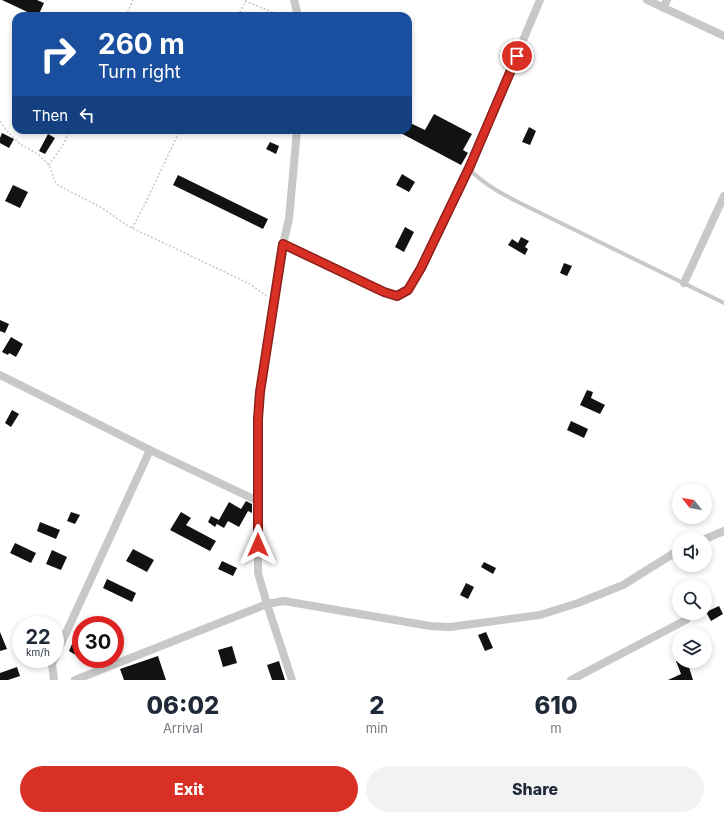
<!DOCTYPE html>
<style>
body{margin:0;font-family:Inter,sans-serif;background:#f2f2f3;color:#1f2937;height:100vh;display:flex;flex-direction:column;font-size:15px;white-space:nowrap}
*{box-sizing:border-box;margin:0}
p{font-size:13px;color:#747a83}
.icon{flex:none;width:22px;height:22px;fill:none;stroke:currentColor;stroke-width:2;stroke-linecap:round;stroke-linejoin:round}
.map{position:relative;height:680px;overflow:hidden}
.panel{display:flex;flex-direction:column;background:#fff;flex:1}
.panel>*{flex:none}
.hud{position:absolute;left:12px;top:12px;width:400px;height:122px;border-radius:12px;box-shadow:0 2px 6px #0003;background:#1a4fa0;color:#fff;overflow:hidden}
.needle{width:26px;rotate:301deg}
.buttons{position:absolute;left:672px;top:484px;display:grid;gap:8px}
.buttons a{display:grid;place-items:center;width:40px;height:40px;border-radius:50%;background:#fff;box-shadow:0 2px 6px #0003;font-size:20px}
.speed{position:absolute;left:12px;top:616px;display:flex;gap:8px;font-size:20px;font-weight:700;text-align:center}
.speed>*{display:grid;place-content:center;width:52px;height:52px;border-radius:50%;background:#fff;box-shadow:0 2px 6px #0003;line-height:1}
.speed small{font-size:10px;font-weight:400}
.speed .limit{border:6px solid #d22;background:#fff;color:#111}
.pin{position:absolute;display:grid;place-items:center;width:34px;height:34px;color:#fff;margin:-17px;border:2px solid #fff;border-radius:50%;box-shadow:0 1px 4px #0007}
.me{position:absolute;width:44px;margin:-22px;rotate:0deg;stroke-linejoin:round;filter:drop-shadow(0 0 3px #0008)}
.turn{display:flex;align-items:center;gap:14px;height:84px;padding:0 20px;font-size:18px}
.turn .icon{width:52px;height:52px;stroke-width:2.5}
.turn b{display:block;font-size:28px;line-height:34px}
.then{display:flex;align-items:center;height:38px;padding:0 20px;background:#0003;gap:8px;font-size:15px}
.eta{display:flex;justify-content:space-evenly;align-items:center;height:68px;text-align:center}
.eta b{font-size:24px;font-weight:800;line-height:28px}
.action{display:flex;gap:8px;margin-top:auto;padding:8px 20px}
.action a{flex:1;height:46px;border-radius:24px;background:#d93025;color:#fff;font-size:16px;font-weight:800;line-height:46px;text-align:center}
.action a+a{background:#f2f2f3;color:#1f2937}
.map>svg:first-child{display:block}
.building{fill:#121212}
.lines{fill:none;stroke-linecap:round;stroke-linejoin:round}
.path{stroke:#c8c8c8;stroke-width:1.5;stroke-dasharray:2 2;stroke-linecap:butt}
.lane{stroke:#c8c8c8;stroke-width:4}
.street{stroke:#c8c8c8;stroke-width:8}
.route-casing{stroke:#8d1f18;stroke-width:10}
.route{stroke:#d93025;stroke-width:7}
</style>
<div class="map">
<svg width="724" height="680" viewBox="0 0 724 680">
<rect width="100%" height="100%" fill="#fff"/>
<path class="building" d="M2,0H37L44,3L38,16H36Z
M434,114L472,134L463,150L468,153L461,165L395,130H408V122L425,130Z
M529,127L536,131L530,145L522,142Z
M2,133L14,139L9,148L0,143V138Z
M48,134L55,138L45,154L39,151Z
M270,142L279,146L276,154L266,149Z
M402,174L415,182L409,192L396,185Z
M178,175L268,219L263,229L173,185Z
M13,185L28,192L20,208L5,201Z
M405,227L414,232L404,252L395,247Z
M521,237L529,241L525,247L528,249L525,255L508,245L512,239L518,243Z
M564,263L572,266L567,276L560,273Z
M0,320L9,324L5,333L0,331Z
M11,337L23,344L16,357L9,353L8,355L2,352Z
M587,390L593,392L591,398L605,405L600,414L580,405Z
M12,410L19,414L11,427L5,423Z
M571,421L588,429L584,438L567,430Z
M246,501L252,504V513L248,511L239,527L228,521L224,528L217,524L218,522L215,527L208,522L211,516L219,520L229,502L241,509Z
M71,512L80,515L75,524L67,521Z
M181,512L191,518L186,525L216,541L210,551L170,530Z
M40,522L60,530L56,539L37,531Z
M15,543L36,553L31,563L10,553Z
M133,549L154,560L147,572L126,561Z
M52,550L67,557L61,570L46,564Z
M222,561L237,568L233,576L218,569Z
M484,562L496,568L493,574L481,567Z
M107,579L136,593L132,602L103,588Z
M466,583L474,587L468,599L460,595Z
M719,606L723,614L711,621L706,612Z
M0,632L7,649L0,651Z
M486,632L493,648L485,651L478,635Z
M72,644L81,649V658L69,651Z
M232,646L237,663L223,667L218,650Z
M158,656L166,680H124L120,669Z
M279,661L285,680H272L267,665Z
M676,661H687L693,680H668L681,674Z
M17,667L20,676L8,680H0V673Z"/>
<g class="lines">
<path class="path" d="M245,1L282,16
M126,16L133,0
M238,16L246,0
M0,121L6,130L20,144L39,155L49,165L56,184L102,208L128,226L250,284L268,297
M49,165L63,145L70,130
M132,228L144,206L180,130"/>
<path class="lane" d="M469,169C485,185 502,194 522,204L724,303"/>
<path class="street" d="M294,0L298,16
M647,0L724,36
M663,8L667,0
M283,244L384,292L397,296L408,290L421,268L469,169L540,0
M684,283L724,196
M0,375L150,450L258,501
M705,539L724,531
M55,657L150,450
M54,680L52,664L54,659
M75,680L267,604L284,601L430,626L450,627L540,615L578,603L623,585L679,550
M292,680L267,604L258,573V419L260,391L283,244L289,219L297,130
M571,680L686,620"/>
</g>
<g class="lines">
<defs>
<path id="route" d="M258,545V419L260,392L283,244L384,292L397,296L408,290L421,268L470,166L517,56"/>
</defs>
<use href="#route" class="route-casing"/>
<use href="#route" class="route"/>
</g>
</svg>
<div class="buttons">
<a><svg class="needle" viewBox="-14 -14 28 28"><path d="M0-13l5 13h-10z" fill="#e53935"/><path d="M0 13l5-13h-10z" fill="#747a83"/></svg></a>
<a><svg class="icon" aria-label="sound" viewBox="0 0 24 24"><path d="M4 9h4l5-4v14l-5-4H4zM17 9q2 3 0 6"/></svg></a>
<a><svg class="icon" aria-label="search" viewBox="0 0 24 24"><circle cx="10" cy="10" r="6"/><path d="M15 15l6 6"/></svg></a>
<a><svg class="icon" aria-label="layers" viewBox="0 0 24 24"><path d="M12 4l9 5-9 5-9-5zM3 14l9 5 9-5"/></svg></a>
</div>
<div class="speed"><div>22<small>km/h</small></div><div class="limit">30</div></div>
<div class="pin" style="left:517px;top:56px;background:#d93025"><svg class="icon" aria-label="arrive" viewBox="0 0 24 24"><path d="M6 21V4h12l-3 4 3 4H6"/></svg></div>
<svg class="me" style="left:258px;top:545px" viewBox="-20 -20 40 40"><path d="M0-17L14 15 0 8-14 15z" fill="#d93025" stroke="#fff" stroke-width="4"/></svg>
<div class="hud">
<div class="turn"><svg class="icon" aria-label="right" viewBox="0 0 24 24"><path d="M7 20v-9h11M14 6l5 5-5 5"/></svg><div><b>260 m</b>Turn right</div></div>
<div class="then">Then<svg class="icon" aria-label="left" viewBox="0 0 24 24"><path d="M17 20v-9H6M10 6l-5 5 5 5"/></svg></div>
</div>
</div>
<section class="panel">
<div class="eta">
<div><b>06:02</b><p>Arrival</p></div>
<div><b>2</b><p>min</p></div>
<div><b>610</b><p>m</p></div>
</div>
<div class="action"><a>Exit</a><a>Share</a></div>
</section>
